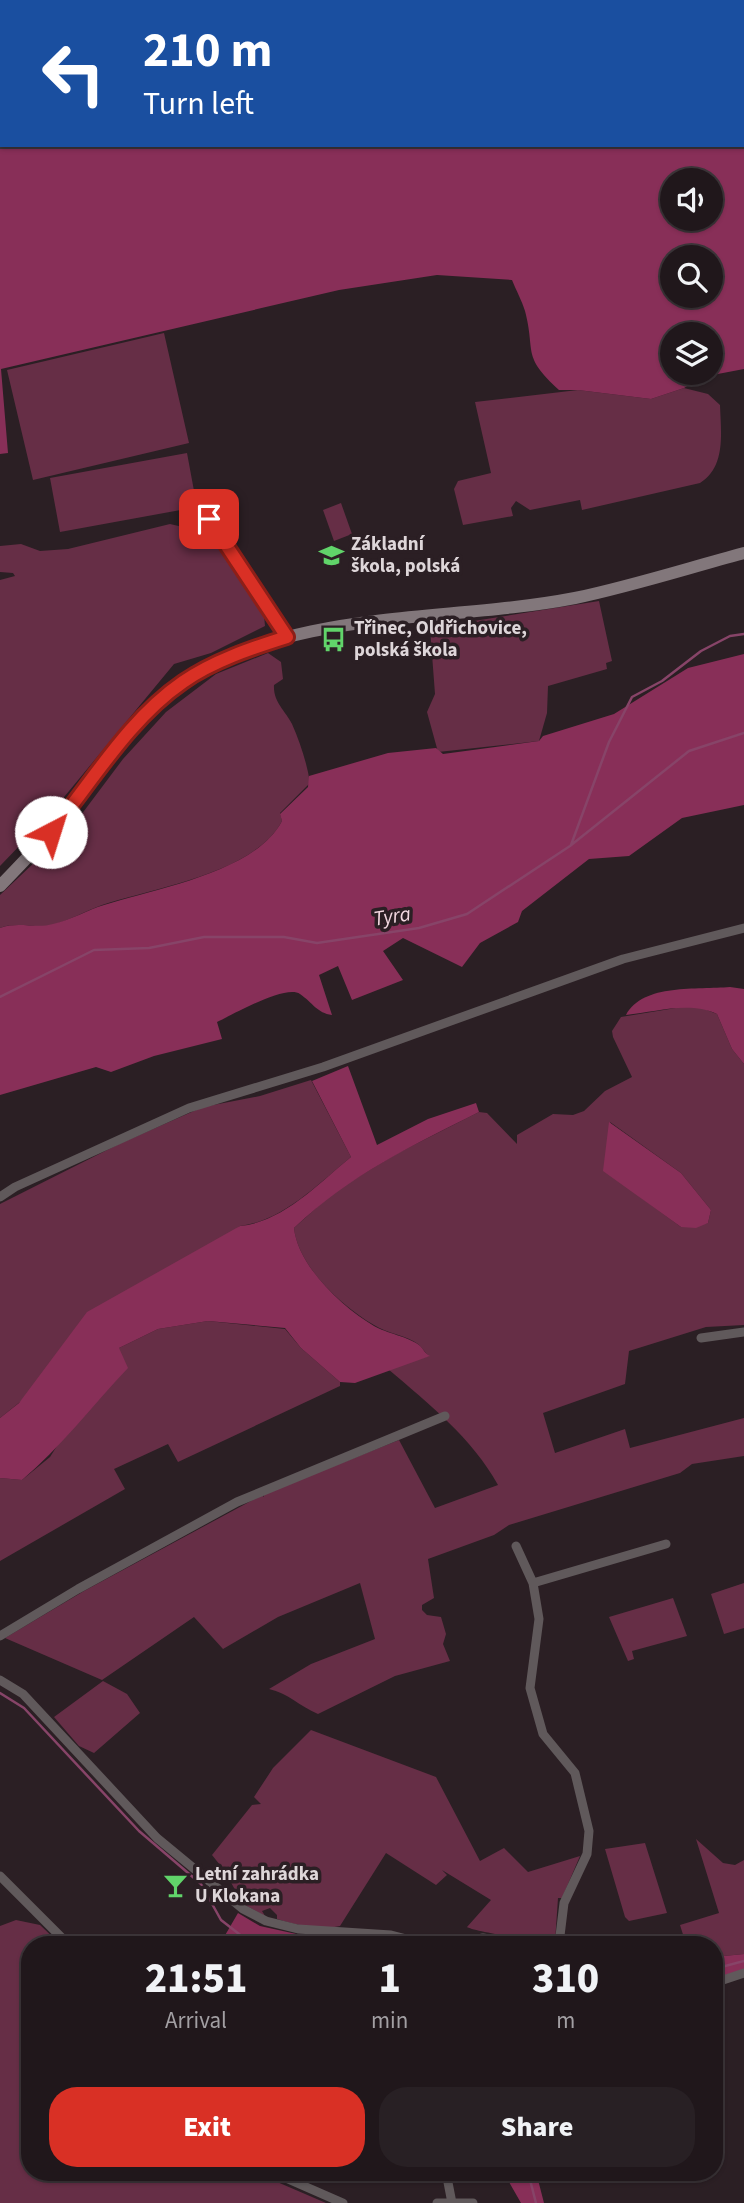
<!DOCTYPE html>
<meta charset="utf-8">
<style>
body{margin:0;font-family:"Source Sans 3",sans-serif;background:#282024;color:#f1f3f6;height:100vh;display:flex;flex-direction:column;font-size:26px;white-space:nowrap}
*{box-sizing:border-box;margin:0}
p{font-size:23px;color:#a29fa3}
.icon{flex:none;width:38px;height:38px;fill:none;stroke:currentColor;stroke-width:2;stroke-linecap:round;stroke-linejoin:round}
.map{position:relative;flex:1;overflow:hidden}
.sheet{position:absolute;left:21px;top:1936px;width:702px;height:245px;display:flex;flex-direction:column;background:#20171b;border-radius:28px;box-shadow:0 2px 5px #0004,0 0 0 2px #3d363a}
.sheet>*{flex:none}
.hud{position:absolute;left:0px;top:0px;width:746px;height:147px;box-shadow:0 2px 5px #0004,0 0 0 2px #3d363a;background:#1a4fa0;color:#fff;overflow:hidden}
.controls{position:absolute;left:660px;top:168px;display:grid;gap:14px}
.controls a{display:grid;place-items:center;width:63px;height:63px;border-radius:50%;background:#20171b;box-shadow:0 2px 5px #0004,0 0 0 2px #3d363a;font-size:35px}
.pin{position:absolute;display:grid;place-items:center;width:60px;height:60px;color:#fff;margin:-30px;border-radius:14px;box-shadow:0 4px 10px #0006}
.me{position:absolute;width:77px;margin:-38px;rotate:40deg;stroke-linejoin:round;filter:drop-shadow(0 0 5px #0008)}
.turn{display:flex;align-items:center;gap:24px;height:147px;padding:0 28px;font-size:32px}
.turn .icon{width:91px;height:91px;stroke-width:2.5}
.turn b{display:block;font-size:49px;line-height:60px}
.eta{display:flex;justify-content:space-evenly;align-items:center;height:119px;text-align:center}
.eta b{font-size:42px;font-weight:800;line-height:49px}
.action{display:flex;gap:14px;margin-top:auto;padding:14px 28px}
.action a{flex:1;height:80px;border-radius:28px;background:#d93025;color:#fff;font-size:28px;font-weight:800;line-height:80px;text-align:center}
.action a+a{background:#282024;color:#f1f3f6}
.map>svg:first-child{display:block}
.green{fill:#662e46;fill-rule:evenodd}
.forest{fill:#882f58;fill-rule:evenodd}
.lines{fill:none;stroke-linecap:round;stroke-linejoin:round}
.stream{stroke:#874468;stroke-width:2.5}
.street{stroke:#60595b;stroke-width:9}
.secondary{stroke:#82777b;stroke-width:12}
.route-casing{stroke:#8d1f18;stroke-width:18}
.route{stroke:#d93025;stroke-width:12}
.labels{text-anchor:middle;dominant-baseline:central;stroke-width:7;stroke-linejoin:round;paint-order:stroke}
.poi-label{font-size:19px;font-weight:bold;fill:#ded6d9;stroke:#2b1f24;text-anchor:start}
.water-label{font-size:21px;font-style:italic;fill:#f3d8e1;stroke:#2b1f24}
</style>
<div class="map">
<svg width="744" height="2203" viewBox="0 0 744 2203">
<rect width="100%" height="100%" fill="#2b1f24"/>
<path class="green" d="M164,333L189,443L33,480L7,370Z
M684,388L708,394L720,405C721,433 726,467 700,483L582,510L580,500L530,510L516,501L511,508L513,516L463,525L454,489L458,481L491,473L475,402L578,390L651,399Z
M187,453L197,507L60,532L50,478Z
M341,503L352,534L334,541L323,510Z
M170,524L183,527L219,548L264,615L265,626L211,653L174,664L50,814L0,866V580L15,576L13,573L0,572V546L21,544L40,551L68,549Z
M599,601L612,661L606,663L607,669L548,686L547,713L539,741L438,752L427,712L435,694L430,628Z
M268,653L281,662L283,679L274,685C273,702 285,710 292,724C300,742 307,763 310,783L280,813L282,821C255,873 153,888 102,905C85,911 70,920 53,925C35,929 17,921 0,928V895L72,827L123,759L166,712L216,674Z
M694,1005L717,1014L732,1049L744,1064V1325L706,1327L629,1351L625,1384L543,1413L555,1453L625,1429L630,1448L744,1418V1456L692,1464L680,1473L509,1525L494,1535L428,1559L434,1598L422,1605V1610L427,1615L441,1617L446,1634L443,1644L450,1661L395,1676L318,1714C299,1706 288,1693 269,1689L311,1664L375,1639L360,1583L278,1617L223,1649L194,1617L102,1680L5,1638L84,1591L262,1495L264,1497V1494L399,1440L435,1508L498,1485C472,1438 429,1404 388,1369L429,1356C425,1353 422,1347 418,1344C408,1336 386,1333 374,1325C341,1306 298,1266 294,1228L335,1191L398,1153L479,1112L487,1113L517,1144V1135L553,1114L573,1115L584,1111L605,1091L632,1077L613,1037L612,1031L621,1017ZM610,1122L681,1173L711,1210L708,1223L681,1227L640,1197Z
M311,1080L351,1157C319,1183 283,1221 240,1226L0,1418V1204L119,1144L203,1107L260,1096Z
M208,1321L285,1329L301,1348L340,1382V1386L178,1462L168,1444L114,1469L125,1489L0,1561V1478L22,1480L50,1457L119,1348L158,1329Z
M744,1583V1628L724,1634L711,1594Z
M673,1598L687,1636L632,1651L634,1659L628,1661L609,1617Z
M103,1681L127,1694L140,1713L94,1753L79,1746L54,1717Z
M311,1730L436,1777L480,1861L504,1848L528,1872L580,1856L562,1898H558L555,1942C544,1943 472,1931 467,1927L491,1900L442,1870L447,1875L436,1885L386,1853L340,1926C319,1931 297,1925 277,1919V1915L270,1908L262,1911L265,1916L243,1904L224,1870L212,1855L252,1805L261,1804L254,1797L273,1768Z
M696,1839L723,1863L735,1865L744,1860V1954L714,1957V1944H686L680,1925L719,1913Z
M645,1843L667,1913L629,1921L625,1917L605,1849Z
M16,1920L40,1925L60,1944H30V2172H254L326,2203H0V1926Z"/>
<path class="forest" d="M0,0L70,2H2V145H744V2L283,0H744V369L702,377L684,388L651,399L578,390H559C521,355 536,353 525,311C522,301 516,290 512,280L437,275L339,290L1,369L8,453L0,454ZM710,180V219H672V180ZM672,257H710V296H672ZM710,334V373H672V334Z
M744,654V805L682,818L629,856L589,859L522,911L518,922L480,943L462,967L403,938L383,951L403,980L352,1000L338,966L319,975L332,1015C317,1013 313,1003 300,994C286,984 234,1014 217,1022L222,1039L154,1056L111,1072L96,1067L0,1095V928C18,921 36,929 53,924C71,920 87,910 104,905C154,889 256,872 282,821L280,814L308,787L309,776L388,753L436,748L443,754L539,741L543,736L614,714L688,668Z
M730,987L744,989V1064L732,1049L717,1014C689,1001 656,1012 626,1015C643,983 698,990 730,987Z
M348,1066L377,1145L428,1119L476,1103L479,1112C410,1147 351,1174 294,1228C298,1266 342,1307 374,1326C386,1333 409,1337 419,1345C424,1349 424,1353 430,1356L355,1383L340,1382L301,1348L285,1328L208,1321L158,1329L119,1348L128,1368C93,1405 60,1448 22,1480L0,1478V1418L19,1403L87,1312L240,1226C283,1222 319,1183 351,1157L312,1081Z
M609,1122L681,1173L711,1210L708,1223L696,1228L681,1227L603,1171Z
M238,1913L260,1926L328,1941V1944H220Z
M744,1954V1969L714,1979V1957Z
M508,2172H536L544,2203H521L509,2182Z"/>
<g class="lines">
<path class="stream" d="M571,845L609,742L632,697L662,681L701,651L730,636L744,634
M0,997L94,950L149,948L204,937H284L317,943L419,928L467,914L570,846L689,751L744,733
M0,1693L24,1708L139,1831L201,1884L221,1920L252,1944
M714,1969L744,1961
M528,2172L536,2203"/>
<path class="street" d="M209,519L287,637
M0,1197L15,1187L189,1108L323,1067L623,959L744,928
M701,1338L744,1332
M516,1546L533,1583L666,1544
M533,1583L539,1619L530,1688L543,1734L575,1773L589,1831L587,1854L564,1903L559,1944
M0,1636L78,1589L237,1502L445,1416
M0,1680L23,1694L157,1838L243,1909L266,1921L298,1929L391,1935L426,1944
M0,1876L68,1944
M455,1944L483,1938L522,1944
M714,1983L744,1973
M272,2172L343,2203
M446,2172L452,2203
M437,2203H473"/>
<path class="secondary" d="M0,886C27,858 54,830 78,799C110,759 140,710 184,681C299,607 446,623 575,598C632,586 688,568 744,553"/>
</g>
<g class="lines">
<defs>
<path id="route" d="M51,832C92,782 129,719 183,682C213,661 252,648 287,637L209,519"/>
</defs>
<use href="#route" class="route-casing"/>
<use href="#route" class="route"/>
</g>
<defs>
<symbol id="school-bare" viewBox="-9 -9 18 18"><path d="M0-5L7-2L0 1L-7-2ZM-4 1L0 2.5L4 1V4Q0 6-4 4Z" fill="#61d46a" stroke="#2b1f24" stroke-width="2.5" paint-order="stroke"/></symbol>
<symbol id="bus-bare" viewBox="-9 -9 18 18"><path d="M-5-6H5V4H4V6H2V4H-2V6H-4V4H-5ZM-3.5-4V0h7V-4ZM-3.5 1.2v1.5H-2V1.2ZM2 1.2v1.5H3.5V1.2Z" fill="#61d46a" stroke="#2b1f24" stroke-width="2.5" paint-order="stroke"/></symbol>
<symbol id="bar-bare" viewBox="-9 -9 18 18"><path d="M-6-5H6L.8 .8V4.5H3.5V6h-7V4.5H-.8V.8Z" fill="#61d46a" stroke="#2b1f24" stroke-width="2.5" paint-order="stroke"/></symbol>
</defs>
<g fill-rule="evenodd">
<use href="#school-bare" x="314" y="538" width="35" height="35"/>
<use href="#bus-bare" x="316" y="622" width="35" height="35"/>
<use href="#bar-bare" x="158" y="1868" width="35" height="35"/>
</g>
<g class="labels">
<g class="poi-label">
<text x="351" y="544">Základní<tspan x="351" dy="22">škola, polská</tspan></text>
<text x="354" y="628">Třinec, Oldřichovice,<tspan x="354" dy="22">polská škola</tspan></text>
<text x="195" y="1874">Letní zahrádka<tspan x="195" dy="22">U Klokana</tspan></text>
</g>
<g class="water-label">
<text transform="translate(392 916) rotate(-9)">Tyra</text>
</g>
</g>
</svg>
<div class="controls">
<a><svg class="icon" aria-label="sound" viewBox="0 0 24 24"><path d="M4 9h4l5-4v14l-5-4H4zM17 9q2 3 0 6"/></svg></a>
<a><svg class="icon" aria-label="search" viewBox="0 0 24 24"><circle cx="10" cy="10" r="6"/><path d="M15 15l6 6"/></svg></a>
<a><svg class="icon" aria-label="layers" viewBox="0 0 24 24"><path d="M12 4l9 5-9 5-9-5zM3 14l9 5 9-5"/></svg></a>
</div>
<div class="pin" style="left:209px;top:519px;background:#d93025"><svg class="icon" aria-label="arrive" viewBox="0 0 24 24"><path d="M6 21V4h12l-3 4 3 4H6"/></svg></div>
<svg class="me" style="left:51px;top:832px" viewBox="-20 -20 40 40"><circle r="19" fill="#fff"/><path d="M0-13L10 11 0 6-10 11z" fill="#d93025"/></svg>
<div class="hud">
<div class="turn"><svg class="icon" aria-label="left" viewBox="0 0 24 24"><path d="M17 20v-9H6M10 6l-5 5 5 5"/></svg><div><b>210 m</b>Turn left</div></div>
</div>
<section class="sheet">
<div class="eta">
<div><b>21:51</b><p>Arrival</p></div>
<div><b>1</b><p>min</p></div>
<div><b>310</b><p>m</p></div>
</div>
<div class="action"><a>Exit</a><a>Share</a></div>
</section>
</div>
